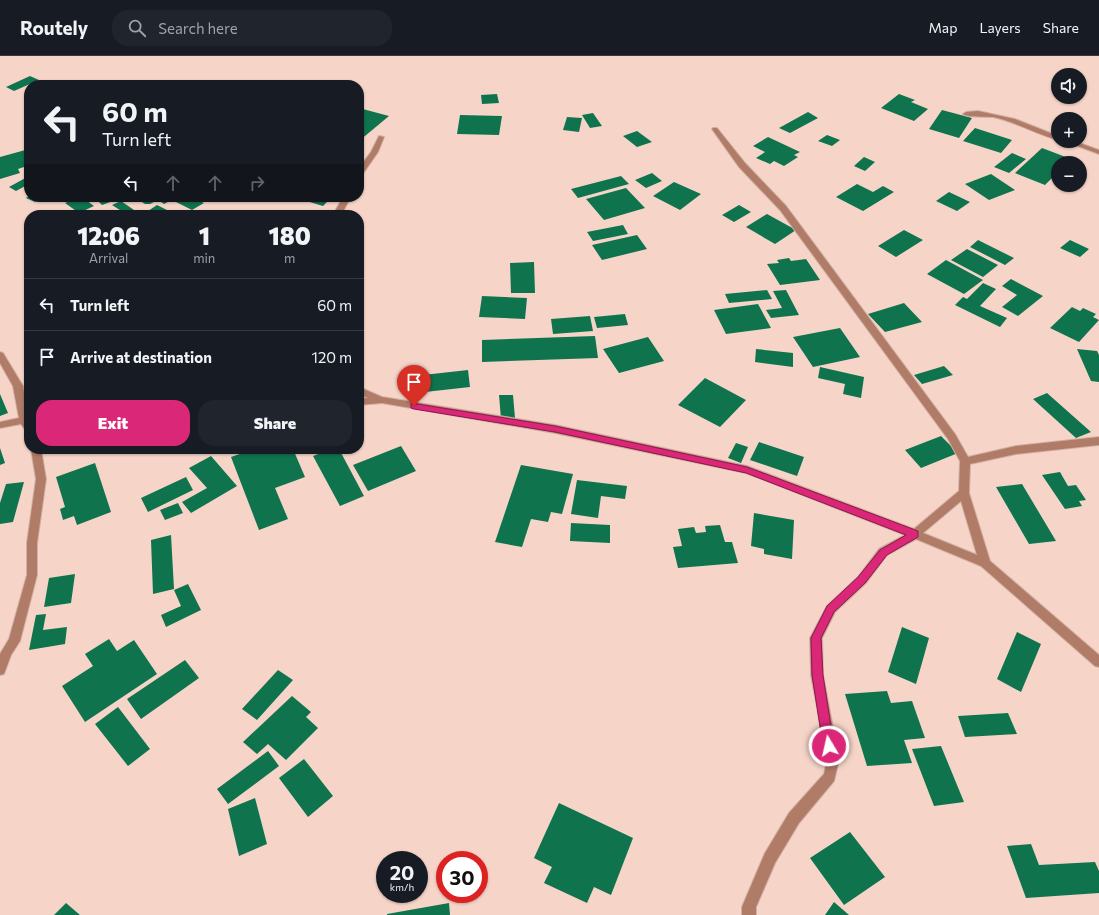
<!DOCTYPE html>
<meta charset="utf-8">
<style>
body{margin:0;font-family:Commissioner,sans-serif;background:#20242c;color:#f1f3f6;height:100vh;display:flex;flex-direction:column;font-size:15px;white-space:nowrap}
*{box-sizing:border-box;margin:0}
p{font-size:13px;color:#9ea1a6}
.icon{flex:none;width:22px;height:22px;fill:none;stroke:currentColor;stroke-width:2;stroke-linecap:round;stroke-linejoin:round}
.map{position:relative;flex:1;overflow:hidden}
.panel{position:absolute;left:24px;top:154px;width:340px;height:244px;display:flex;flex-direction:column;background:#171b24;border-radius:16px;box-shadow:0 1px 3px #0004}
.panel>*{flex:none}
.top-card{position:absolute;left:24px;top:24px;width:340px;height:122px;border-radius:16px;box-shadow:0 1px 3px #0004;background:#171b24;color:#f1f3f6;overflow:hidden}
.tools{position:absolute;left:1051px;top:12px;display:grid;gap:8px}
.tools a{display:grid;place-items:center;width:36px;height:36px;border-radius:50%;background:#171b24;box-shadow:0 1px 3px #0004;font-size:20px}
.speed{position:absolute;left:376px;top:795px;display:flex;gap:8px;font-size:20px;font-weight:700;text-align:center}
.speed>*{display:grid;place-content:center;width:52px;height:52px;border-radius:50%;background:#171b24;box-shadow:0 1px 3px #0004;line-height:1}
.speed small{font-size:10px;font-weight:400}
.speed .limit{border:6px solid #d22;background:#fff;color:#111}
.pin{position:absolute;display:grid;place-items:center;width:34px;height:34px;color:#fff;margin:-41px -17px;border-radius:50% 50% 50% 0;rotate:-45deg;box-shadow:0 0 4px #0007}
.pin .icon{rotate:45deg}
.me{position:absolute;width:44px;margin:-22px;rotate:351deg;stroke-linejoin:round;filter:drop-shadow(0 0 3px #0008)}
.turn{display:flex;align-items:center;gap:14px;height:84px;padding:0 12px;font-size:18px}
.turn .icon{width:52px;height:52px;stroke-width:2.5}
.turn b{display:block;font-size:28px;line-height:34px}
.lanes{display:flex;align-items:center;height:38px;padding:0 12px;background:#0003;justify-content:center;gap:20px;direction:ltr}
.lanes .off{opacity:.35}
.eta{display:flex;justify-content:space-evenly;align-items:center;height:68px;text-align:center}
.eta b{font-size:24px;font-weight:800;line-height:28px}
.primary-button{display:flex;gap:8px;margin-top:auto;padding:8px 12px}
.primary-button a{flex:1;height:46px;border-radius:16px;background:#db2777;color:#fff;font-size:16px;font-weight:800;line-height:46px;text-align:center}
.primary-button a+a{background:#20242c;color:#f1f3f6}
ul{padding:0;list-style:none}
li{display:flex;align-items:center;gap:12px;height:52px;padding:0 12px;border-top:1px solid #363941}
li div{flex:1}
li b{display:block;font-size:15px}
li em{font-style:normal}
header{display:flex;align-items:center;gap:24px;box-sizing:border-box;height:56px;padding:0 20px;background:#171b24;border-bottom:1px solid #363941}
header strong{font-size:19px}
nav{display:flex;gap:22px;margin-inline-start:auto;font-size:14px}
.search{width:280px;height:36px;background:#20242c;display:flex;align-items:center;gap:10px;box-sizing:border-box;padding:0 14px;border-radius:16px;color:#9ea1a6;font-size:15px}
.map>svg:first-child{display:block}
.building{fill:#0f734e}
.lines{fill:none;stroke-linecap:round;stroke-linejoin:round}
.minor-casing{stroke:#d1b1a5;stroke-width:2}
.minor{fill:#b07b67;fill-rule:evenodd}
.route{fill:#db2777;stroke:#8e194d}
</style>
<header>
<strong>Routely</strong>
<div class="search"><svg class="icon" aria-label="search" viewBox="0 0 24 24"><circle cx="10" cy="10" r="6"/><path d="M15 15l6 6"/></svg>Search here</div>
<nav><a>Map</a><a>Layers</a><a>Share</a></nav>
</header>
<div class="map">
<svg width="1099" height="859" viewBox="0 0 1099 859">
<rect width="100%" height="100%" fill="#f6d5c8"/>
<path class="building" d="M30,20L39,24L14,35L6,31Z
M497,38L499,47L482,48L481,39Z
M899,38L915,44L911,46L928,53L914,65L881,52Z
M359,52L389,60L359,85Z
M942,54L972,62L959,82L929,73Z
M808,56L818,62L790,77L779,72Z
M593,57L602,70L590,72L582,59Z
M460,59L502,60L499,79L457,78Z
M567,61L582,62L579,76L563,74Z
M975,72L1012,84L1001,97L963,85Z
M637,75L652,86L637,91L623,80Z
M827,79L840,84L832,90L818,85Z
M768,81L800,96L794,99L798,101L784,110L774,105L770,108L756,102L765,96L753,90Z
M1042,92L1071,103L1069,105L1075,107H1058V120L1055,122L1053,121L1045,129L1015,117Z
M29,93L27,110L18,113L20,117L0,123V101Z
M1012,97L1026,103L1009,117L994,111Z
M864,101L875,106L865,115L854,110Z
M652,117L662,125L646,132L635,124Z
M991,118L1015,134L989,144L965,128Z
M29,120V128L16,135L9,131Z
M621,120L629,128L578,142L571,133Z
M674,126L701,138L680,154L653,140Z
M857,128L873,136L883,130L894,136L863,155L836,141Z
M626,132L645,152L604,164L586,143Z
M949,136L970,146L957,155L936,145Z
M29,140V141H44L35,146L26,142Z
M78,141H82L94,150L79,157L65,147Z
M101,141H124L102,149L96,143Z
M134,141H178L164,148L158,144L150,148H145Z
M184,141H192L204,147L192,154L176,146Z
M293,141H332L323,150Z
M121,145L134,154L126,158L112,149Z
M157,149L177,159H150L145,157Z
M739,149L751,156L734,166L722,159Z
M767,158L796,174L775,188L746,171Z
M623,169L628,178L593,185L587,176Z
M904,174L923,184L896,201L878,190Z
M637,179L647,193L602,204L592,189Z
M978,184L1014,202L1005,209L970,191Z
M1070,184L1089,193L1080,201L1060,192Z
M967,193L998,209L983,221L951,204Z
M789,202L791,205L806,203L820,224L780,229L767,208L779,207L777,204Z
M946,204L983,224L964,238L927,218Z
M534,206L535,237H511L510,207Z
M1011,223L1043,240L1018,260L1002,251L1017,239L1002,230Z
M983,227L996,233L980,250L1007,262L1000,271L955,249L963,241L967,243Z
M767,234L772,243L729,247L725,238Z
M786,234L799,259L771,262L766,254L782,252L773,235Z
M482,240L527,242L525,263L479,261Z
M904,247L922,266L885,276L868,258Z
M758,248L771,272L726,278L714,254Z
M1072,251L1080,255L1083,252L1096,258L1093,261L1099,264L1079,286L1050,272Z
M625,258L628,269L597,272L594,261Z
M590,260L593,275L553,278L551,263Z
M840,272L860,301L813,311L793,281Z
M595,280L598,302L482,306V284Z
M648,281L664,305L619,317L603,293Z
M756,293L793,297V311L755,306Z
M1077,293L1097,295L1099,299V326L1091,325Z
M944,310L953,319L922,328L914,319Z
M820,311L864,321L861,342L843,338L845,328L818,322Z
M468,314L470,331L425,336L423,319Z
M705,322L746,344L720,371L678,349Z
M1047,337L1091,376L1076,382L1033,343Z
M0,338L8,357L0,360Z
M499,339H513L515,362L501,363Z
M941,380L958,397L921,412L905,394Z
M759,386L804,401L797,420L750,404Z
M736,387L748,391L741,407L728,402Z
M401,390L416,415L368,435L353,409Z
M0,392L5,407L0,409Z
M254,393H293L305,421L275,432L288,463L259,474L231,401Z
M331,393H339L364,440L340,450L313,400Z
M211,400L237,430L191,457L182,446L207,432L189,412Z
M95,407L111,456L77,469L74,460L63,464L60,453L65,451L56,421Z
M521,409L573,418L562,458L551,456L548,466L531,463L522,491L495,486Z
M1060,416L1068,430L1076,429L1086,444L1079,445L1082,450L1065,453L1042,419Z
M186,421L193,434L148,456L141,442Z
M577,424L627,430L625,443L601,440L598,462L571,458Z
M24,426L13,466L0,468V447L6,428Z
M1022,428L1056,485L1029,488L996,431Z
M178,447L183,457L165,464L160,454Z
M754,457L794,464L792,503L764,498V493L751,490Z
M571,467L610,469V487L570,485Z
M720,469L725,486H732L738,507L678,512L673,491L682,490L678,473L694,471L696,477L706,476L705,470Z
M171,479L174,533L153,538L151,484Z
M75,518L71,547L44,551L49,522Z
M188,528L201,554L166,571L161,559L181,550L174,534Z
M46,558L43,574L67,571L65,588L29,594L36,559Z
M902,571L929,582L916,628L888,616Z
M1017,576L1041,588L1021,636L997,623Z
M109,583L117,595L134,584L157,618L85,666L62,630L93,610L85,598Z
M185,604L199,622L141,663L127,643Z
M278,614L293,624L257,664L242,653Z
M887,635L891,647L912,645L925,682L904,684L912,707L867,710L845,638Z
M292,640L311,656L306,661L318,672L286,704L268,688L257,698L243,686Z
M118,651L150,693L128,710L95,668Z
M1008,657L1017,678L965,681L958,660Z
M941,690L964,746L934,750L912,693Z
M268,695L279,710L228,748L217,733Z
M304,703L333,740L308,761L279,722Z
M255,742L267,788L239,800L228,753Z
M559,747L633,782L611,839L594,831L587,847L544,827L552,811L534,802Z
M850,776L885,821L844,849L810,802Z
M1031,788L1039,809L1095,806L1099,815V837L1026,842L1007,790Z
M834,846L849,859H825Z
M66,847L80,859H54Z
M449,847L450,859H387V858Z"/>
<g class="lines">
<defs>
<path id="minor" d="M978,55L1015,63L1058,80V84C1036,78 1016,66 993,61C985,60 968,62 963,58L966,56Z
M713,72H717L745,107L786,150L955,378L968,401L1016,390L1099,381V389L1016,398L970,408L969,437L990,505L1099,599V611L1095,610L981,510L916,483L887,499L866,527L835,556L822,582L823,619L839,704L834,725L799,767L775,807L756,851V859H742V851L765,797L789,757L824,718L827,704L811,619L810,582L827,550L858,521L879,493L905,479L746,417L555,377L382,347L359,349V343L368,342L359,338V331L382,341L555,369L747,410L914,473L959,435L960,405L948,383L780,154L739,111L712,73ZM961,445L977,499L923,477Z
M379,80L384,81L378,96L362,119H359V112L371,96Z
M1064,85H1074L1099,94V98Z
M343,141H351L341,159H333Z
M0,296L3,297L23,330L29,365V377L26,375L21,368L0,372V366L19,362L13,330L0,307Z
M31,393H41L46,423L37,487V519L20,585L11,599L4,618L0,619V598L9,583L27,519V487L36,423Z"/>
</defs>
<use href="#minor" class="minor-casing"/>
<use href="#minor" class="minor"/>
</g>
<path class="route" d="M411,347L555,370L747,411L918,475V481L887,499L865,527L834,556L821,582L823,619L834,690L833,693L829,695L825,693L823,690L812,619L811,582L827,550L858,521L880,494L906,479L746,417L555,376L414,353L411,352Z"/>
</svg>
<div class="tools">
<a><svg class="icon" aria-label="sound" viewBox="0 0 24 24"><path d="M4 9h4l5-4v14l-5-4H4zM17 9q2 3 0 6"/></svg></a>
<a>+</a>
<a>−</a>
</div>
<div class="speed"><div>20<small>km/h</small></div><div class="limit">30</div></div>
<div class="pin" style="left:414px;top:350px;background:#d93025"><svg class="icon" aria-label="arrive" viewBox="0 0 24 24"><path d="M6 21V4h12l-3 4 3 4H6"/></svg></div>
<svg class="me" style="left:829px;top:690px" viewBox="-20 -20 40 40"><circle r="17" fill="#db2777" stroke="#fff" stroke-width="3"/><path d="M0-11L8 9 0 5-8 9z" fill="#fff"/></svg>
<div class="top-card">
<div class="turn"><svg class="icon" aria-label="left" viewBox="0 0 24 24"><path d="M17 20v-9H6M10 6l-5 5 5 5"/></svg><div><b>60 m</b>Turn left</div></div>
<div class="lanes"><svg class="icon" aria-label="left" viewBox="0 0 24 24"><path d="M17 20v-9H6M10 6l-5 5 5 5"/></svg><svg class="icon off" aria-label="ahead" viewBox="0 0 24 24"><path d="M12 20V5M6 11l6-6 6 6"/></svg><svg class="icon off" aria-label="ahead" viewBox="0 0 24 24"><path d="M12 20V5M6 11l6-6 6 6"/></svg><svg class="icon off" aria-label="right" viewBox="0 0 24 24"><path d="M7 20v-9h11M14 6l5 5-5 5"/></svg></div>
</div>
<section class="panel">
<div class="eta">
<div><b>12:06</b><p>Arrival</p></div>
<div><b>1</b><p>min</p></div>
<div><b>180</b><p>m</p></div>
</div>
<ul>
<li><svg class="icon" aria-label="left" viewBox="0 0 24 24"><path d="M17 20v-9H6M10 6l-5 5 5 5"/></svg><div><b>Turn left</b></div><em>60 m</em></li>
<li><svg class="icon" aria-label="arrive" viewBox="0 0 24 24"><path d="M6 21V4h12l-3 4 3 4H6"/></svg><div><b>Arrive at destination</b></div><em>120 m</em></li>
</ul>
<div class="primary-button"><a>Exit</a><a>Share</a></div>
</section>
</div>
